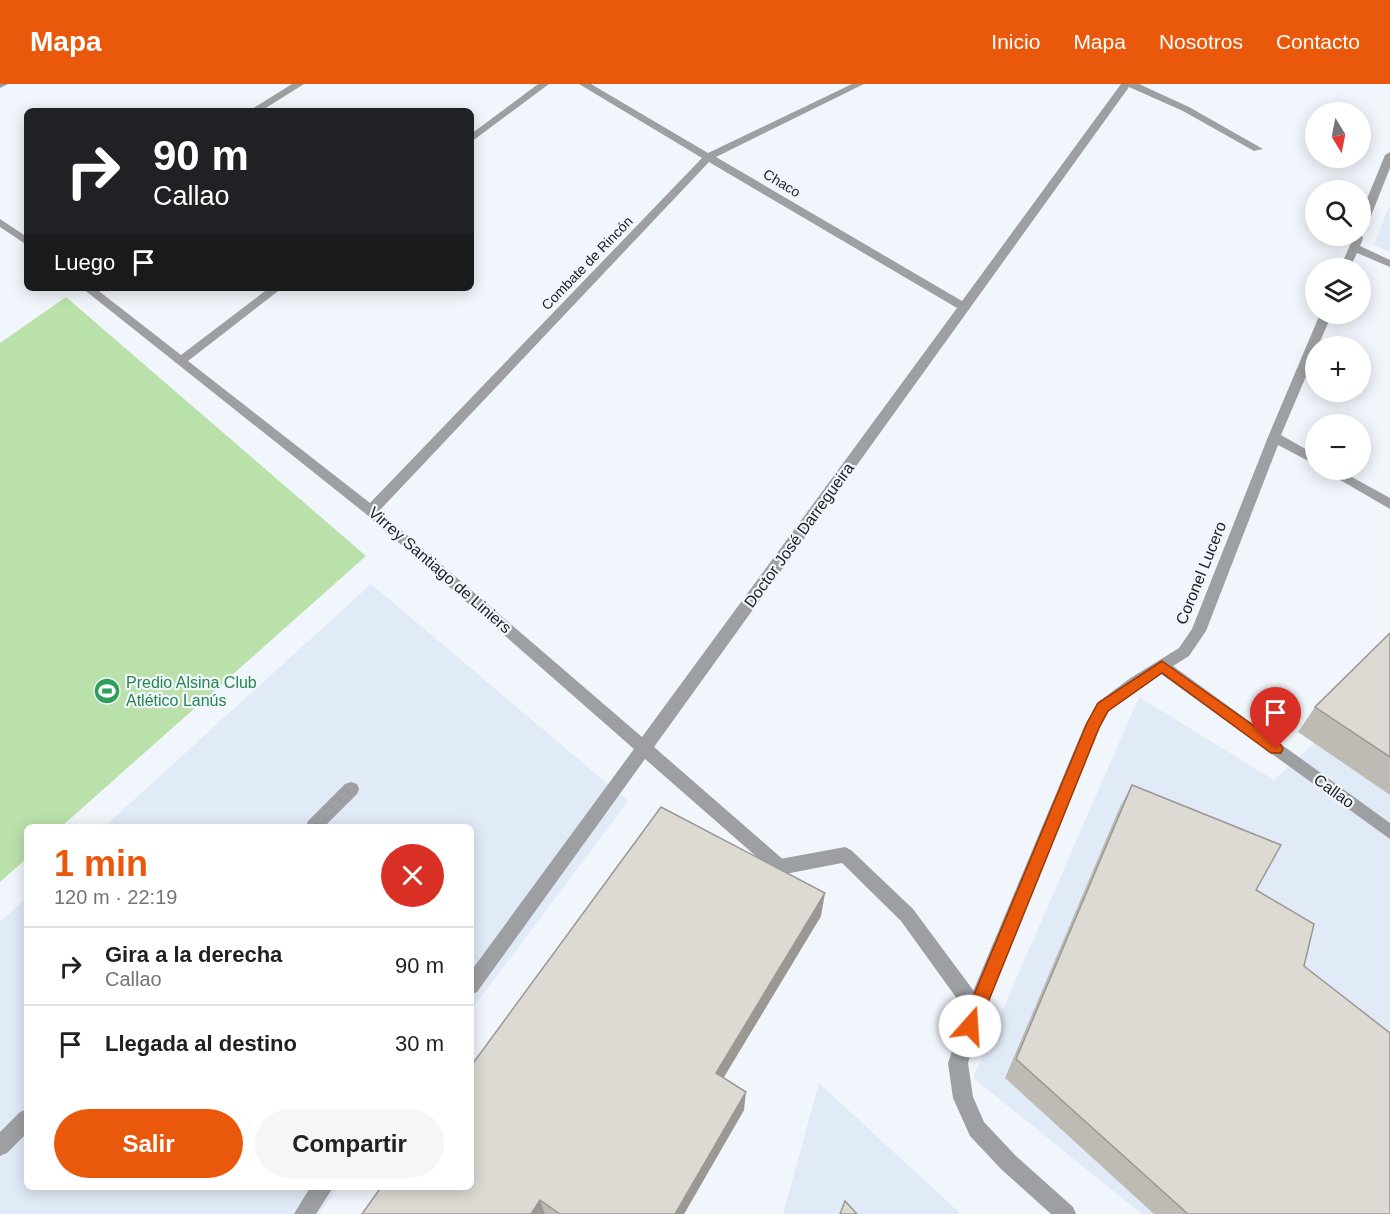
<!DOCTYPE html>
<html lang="es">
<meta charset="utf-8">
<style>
body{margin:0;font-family:Arial,sans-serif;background:#f6f6f6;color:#202124;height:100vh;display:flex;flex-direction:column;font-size:22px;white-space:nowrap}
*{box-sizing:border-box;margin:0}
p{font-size:20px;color:#757577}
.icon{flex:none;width:33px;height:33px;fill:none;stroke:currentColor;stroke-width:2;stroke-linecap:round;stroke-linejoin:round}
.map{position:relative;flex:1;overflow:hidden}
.sheet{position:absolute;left:24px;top:740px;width:450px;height:366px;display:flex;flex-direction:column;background:#fff;border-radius:9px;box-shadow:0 3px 15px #0003}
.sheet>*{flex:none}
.banner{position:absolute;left:24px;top:24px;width:450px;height:183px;border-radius:9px;box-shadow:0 3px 15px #0003;background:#202124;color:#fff;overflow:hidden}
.needle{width:39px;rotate:170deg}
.controls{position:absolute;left:1305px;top:18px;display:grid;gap:12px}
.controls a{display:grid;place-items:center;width:66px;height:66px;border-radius:50%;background:#fff;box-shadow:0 3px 15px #0003;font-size:30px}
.pin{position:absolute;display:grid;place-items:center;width:51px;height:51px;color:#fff;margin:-62px -26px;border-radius:50% 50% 50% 0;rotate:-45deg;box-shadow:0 0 6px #0007}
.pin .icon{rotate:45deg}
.me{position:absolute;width:66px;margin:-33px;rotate:19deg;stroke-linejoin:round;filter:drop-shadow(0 0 4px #0008)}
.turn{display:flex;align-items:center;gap:21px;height:126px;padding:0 30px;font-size:27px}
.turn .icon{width:78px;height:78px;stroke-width:2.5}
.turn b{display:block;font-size:42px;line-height:51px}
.then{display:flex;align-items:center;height:57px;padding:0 30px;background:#0003;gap:12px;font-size:22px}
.round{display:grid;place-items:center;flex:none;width:63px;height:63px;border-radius:32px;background:#f6f6f6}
.summary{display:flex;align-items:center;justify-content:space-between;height:102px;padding:0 30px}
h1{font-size:36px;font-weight:600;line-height:45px;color:#ea580c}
.cta{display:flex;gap:12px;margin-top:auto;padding:12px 30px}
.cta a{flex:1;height:69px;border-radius:36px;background:#ea580c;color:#fff;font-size:24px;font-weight:600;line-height:69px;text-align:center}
.cta a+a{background:#f6f6f6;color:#202124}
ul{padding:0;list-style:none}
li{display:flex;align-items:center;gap:18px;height:78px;padding:0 30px;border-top:2px solid #e0e0e0}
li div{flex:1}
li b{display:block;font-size:22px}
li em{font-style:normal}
header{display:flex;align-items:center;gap:36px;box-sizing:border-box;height:84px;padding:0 30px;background:#ea580c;color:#fff}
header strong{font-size:28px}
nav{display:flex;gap:33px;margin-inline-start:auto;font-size:21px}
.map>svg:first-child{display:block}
.built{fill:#e1eaf7}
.green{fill:#bae1aa}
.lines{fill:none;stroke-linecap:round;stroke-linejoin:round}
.lane{fill:#9e9fa2;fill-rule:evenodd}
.street{fill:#9e9fa2;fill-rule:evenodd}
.wall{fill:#bebbb5}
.shaded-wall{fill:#9b9894}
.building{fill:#ddd9d3;stroke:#9b9894;stroke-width:1.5}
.route{fill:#ea580c;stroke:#983908;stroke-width:1.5}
.labels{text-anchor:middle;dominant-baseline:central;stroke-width:4.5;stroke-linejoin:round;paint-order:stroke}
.far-street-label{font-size:14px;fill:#1d1e21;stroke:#f1f6fc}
.street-label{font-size:16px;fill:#1d1e21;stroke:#f1f6fc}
.leisure-label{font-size:16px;fill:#27864d;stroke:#f1f6fc;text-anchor:start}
</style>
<header>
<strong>Mapa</strong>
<nav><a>Inicio</a><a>Mapa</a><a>Nosotros</a><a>Contacto</a></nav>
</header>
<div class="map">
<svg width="1390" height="1130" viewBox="0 0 1390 1130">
<rect width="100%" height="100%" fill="#f1f6fc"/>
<path class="built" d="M1390,120V168L1374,161Z
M371,500L628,717L471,926V742H105Z
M1390,589V1130H1142L973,994L1139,613L1274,696Z
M27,813V1102L339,1103L318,1130H0V838Z
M819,999L961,1130H783Z"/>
<path class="green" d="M66,213L366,472L62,742H27V774L0,798V259Z"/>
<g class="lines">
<path class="lane" d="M351,698L357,700L359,705L357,710L325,742H306L308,737L345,700Z
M845,763L851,766L913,825L982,918L984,924L982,930L975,933L968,930L901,837L842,779L780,791L774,788L771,783L774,778L780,775Z
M27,1025V1049L7,1069L0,1072V1048L20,1028Z"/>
<path class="street" d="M0,0H8L0,4Z
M292,0H304L261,27H249Z
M538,0H549L471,58V50Z
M579,0H591L708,69L852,0H864L716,73L962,217L1121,0H1139L1189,23L1263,65L1254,67L1183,27L1129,3L654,663L786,778L789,783L786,788L780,791L774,788L645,675L477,908L471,911V887L634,665L366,430L82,204H95L181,271L269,204H282L188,277L370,419L702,74ZM709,78L957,224L642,653L379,427Z
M1390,68V84L1365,147L1360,150V132L1385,71Z
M0,135L27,153V161L0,143Z
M1354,152H1362L1363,154L1360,162L1390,176V183L1357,169L1350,184H1340Z
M1320,230H1332L1318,262H1316V269L1281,351L1316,371V381L1278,361L1206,547L1189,572L1173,582L1390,739V755L1161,590L1109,627L1099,644L984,924L968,979L973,1013L984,1038L1015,1071L1073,1123L1076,1130H1051L1001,1085L970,1052L953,1014L948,979L966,924L1084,643L1097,619L1129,595L1179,564L1192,545L1268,353Z
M1323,386H1339L1390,414V425Z
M311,1102H334L316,1130H294Z"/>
</g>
<path class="wall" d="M1390,549V711L1298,648L1315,623Z
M1132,701L1256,806L1304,882L1390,1130H1154L1005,994L1119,725Z
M821,832L723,994L744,1026L684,1130H362Z"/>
<path class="shaded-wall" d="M825,809L821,832L715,1008L716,989Z
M746,1008L744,1026L684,1130H675Z
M540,1116L545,1130H531Z"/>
<path class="building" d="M1390,549V673L1315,623Z
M1132,701L1281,761L1256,806L1314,840L1304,882L1390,949V1130H1188L1016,975Z
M661,723L825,809L716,989L746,1008L675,1130H560L540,1116L531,1130H362L382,1102H471V982Z
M845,1117L857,1130H840Z"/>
<path class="route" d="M1162,577L1281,661L1283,665L1281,669H1271L1162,589L1108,627L1099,644L976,948L970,950L964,948L961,942L1087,639L1098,619Z"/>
<defs>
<symbol id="stadium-disc" viewBox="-11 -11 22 22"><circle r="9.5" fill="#2e9e5b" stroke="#f1f6fc"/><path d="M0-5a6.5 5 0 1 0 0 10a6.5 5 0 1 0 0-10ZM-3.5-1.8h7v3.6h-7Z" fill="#fff"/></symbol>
</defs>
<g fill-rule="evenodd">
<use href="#stadium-disc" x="92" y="592" width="30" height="30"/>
</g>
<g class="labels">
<g class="far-street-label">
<text transform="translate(782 99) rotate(31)">Chaco</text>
<text transform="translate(587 179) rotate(-46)">Combate de Rincón</text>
</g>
<g class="street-label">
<text transform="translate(799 451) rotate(-54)">Doctor José Darregueira</text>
<text transform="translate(440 486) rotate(41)">Virrey Santiago de Liniers</text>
<text transform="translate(1201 489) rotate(-68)">Coronel Lucero</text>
<text transform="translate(1334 707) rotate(36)">Callao</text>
</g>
<g class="leisure-label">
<text x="126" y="598">Predio Alsina Club<tspan x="126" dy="18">Atlético Lanús</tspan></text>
</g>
</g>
</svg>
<div class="controls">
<a><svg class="needle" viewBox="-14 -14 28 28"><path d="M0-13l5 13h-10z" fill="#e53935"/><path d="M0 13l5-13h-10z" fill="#757577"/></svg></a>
<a><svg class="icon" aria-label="search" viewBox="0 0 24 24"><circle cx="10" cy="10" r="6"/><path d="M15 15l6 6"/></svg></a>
<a><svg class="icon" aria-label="layers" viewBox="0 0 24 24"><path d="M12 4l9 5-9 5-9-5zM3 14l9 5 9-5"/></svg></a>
<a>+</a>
<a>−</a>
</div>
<div class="pin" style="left:1276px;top:665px;background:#d93025"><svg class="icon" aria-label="arrive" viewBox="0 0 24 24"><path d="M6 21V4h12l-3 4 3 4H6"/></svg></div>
<svg class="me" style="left:970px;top:942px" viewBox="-20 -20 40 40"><circle r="19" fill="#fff"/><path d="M0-13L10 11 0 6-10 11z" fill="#ea580c"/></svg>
<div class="banner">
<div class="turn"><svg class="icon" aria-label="right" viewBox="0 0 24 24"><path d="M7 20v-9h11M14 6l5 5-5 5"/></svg><div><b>90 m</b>Callao</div></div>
<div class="then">Luego<svg class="icon" aria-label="arrive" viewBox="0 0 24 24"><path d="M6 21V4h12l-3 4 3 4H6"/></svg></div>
</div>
<section class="sheet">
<div class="summary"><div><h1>1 min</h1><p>120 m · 22:19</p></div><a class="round" style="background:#d93025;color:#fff"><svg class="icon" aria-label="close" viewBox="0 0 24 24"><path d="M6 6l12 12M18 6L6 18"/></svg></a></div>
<ul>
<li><svg class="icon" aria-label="right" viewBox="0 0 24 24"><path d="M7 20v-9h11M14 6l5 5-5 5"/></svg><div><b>Gira a la derecha</b><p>Callao</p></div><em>90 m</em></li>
<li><svg class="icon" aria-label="arrive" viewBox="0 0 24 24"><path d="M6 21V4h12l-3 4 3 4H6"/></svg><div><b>Llegada al destino</b></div><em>30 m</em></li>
</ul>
<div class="cta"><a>Salir</a><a>Compartir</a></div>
</section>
</div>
